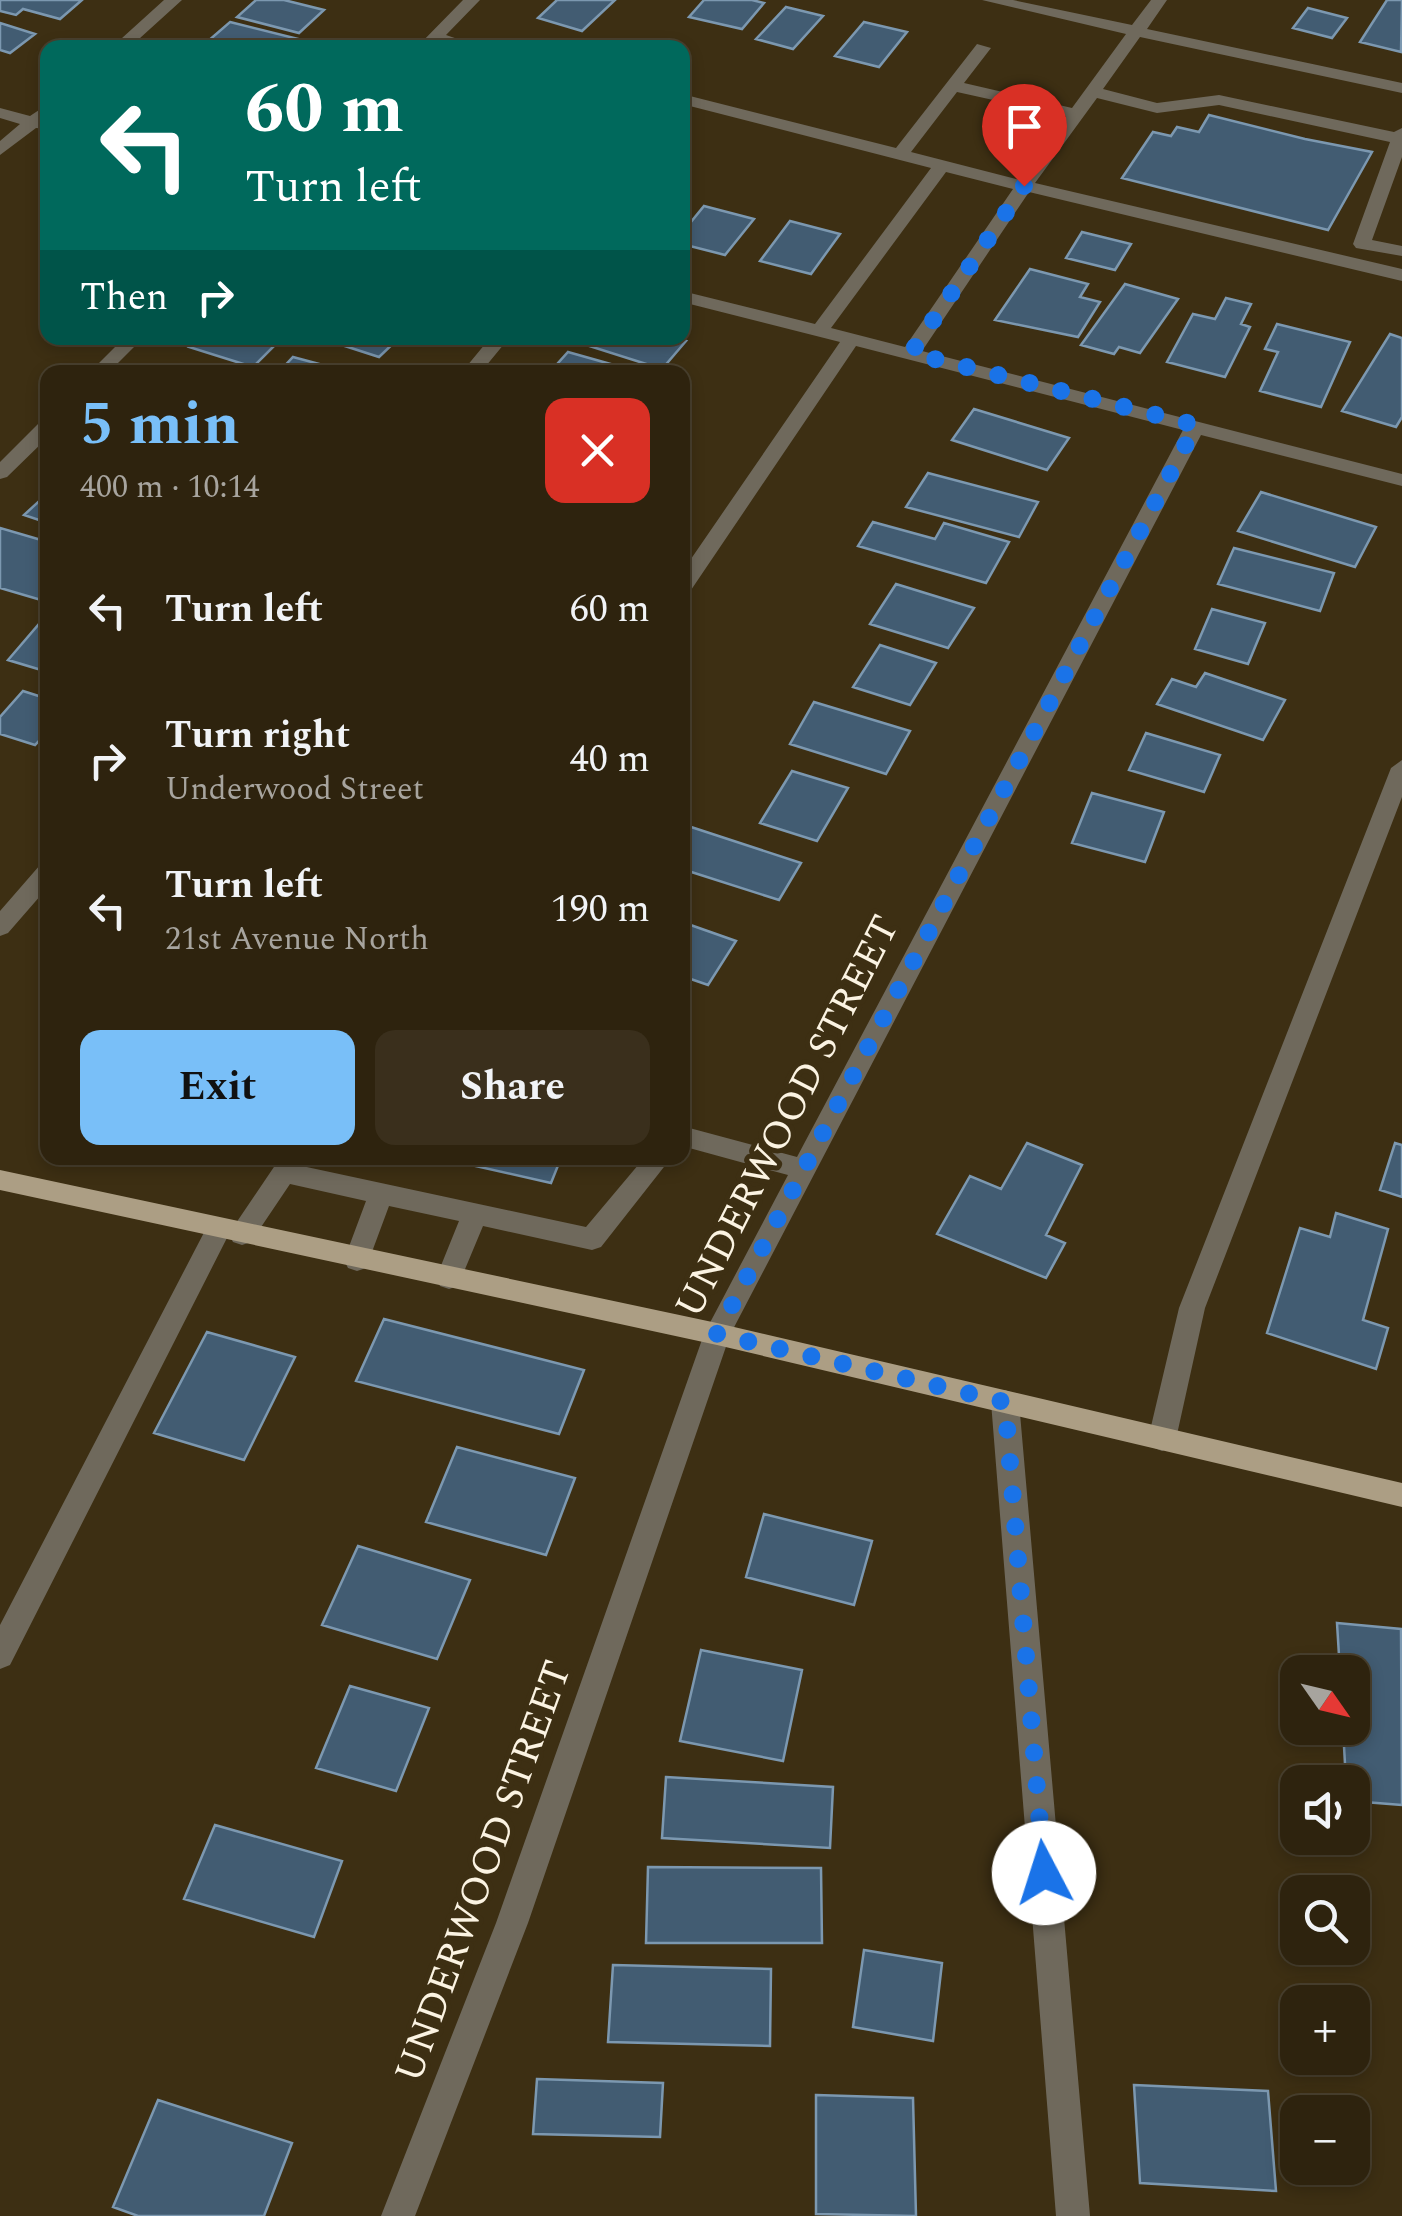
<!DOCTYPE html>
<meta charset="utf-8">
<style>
body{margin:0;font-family:Spectral,serif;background:#3a2f1c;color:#f1f3f6;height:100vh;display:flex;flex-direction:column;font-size:38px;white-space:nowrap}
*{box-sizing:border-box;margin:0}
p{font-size:32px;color:#a7a49e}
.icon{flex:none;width:55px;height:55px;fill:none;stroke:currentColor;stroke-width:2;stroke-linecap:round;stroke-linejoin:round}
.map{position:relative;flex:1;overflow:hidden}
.side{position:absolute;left:40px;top:365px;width:650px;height:800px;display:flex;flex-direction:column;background:#2e230e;border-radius:20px;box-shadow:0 5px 15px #0003,0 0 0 2px #49402e}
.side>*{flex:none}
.hud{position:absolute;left:40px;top:40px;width:650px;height:305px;border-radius:20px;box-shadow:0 5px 15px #0003,0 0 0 2px #49402e;background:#00695c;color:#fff;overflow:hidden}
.needle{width:65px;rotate:124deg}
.controls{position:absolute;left:1280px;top:1655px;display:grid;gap:20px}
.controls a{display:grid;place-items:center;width:90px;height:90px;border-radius:20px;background:#2e230e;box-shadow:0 5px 15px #0003,0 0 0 2px #49402e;font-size:50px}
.pin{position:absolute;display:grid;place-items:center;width:85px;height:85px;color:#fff;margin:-102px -42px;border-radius:50% 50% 50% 0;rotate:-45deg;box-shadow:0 0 10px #0007}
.pin .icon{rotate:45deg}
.me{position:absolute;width:110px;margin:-55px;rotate:355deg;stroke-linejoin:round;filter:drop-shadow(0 0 8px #0008)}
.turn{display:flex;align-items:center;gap:35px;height:210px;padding:0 40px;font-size:45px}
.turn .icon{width:130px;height:130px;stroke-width:2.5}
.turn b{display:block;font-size:70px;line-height:85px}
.then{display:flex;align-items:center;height:95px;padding:0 40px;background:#0003;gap:20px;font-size:38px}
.round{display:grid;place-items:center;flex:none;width:105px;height:105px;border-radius:20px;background:#3a2f1c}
.head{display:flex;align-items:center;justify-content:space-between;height:170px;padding:0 40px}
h1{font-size:60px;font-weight:700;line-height:75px;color:#79bff8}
.button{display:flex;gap:20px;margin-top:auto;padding:20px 40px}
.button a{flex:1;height:115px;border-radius:20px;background:#79bff8;color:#111;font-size:40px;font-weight:700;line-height:115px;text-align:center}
.button a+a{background:#3a2f1c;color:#f1f3f6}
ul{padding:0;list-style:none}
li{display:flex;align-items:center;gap:30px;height:150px;padding:0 40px}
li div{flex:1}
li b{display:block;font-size:38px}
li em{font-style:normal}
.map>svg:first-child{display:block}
.building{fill:#425c72;stroke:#7c98b0;stroke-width:2.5}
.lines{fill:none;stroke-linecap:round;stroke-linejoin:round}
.minor{fill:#6f695c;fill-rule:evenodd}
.major{fill:#ac9e84;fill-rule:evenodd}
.route{stroke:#1a73e8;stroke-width:18;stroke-dasharray:0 32.4}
.labels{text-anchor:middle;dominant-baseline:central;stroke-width:10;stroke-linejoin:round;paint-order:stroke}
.street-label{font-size:40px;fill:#fbf3e2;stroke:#3d2f13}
</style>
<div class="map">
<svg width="1402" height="2216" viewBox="0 0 1402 2216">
<rect width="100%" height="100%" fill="#3d2f13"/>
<path class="building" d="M0,0H82L60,19L23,9L16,15L0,11Z
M256,0H284L324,10L299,33L237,17Z
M557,0H615L582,31L538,18Z
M704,0H752L764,3L742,29L689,17Z
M1387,0H1402L1401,52L1360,42Z
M786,7L823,16L793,49L756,39Z
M1308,8L1347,18L1332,38L1293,28Z
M230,22L314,43L309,48H228L207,42Z
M864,22L907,32L879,67L835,56Z
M0,23L35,34L10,53L0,50Z
M1209,115L1305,139L1372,152L1328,230L1122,178L1153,132L1171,136L1177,127L1199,132Z
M704,206L754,219L725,255L682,244V233Z
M790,221L840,234L811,274L760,261Z
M1082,232L1131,244L1115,270L1066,258Z
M1030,269L1088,284L1080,297L1100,302L1078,337L995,320Z
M1125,284L1178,299L1140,353L1119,347L1114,354L1081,345Z
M1226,298L1251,304L1241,324L1250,327L1225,377L1167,362L1193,314L1215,319Z
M1277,324L1350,342L1321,407L1260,391L1278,352L1265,349Z
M1390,334L1402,338V417L1396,427L1342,411Z
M199,338H265L278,342L253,367L189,347Z
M320,338H399L379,357Z
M590,338H675L686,341L662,369L583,344Z
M568,352L614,365L608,372H550Z
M293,357L349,372H279Z
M974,409L1069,438L1047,470L952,440Z
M928,473L1038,502L1019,537L906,507Z
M1261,492L1376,527L1355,567L1238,531Z
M48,493V523L24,515Z
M873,522L935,539L944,523L1009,542L986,583L858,546Z
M0,528L48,542V602L0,588Z
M1234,548L1334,573L1320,611L1218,584Z
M896,584L974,608L948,648L870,624Z
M1212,609L1265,623L1248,664L1195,649Z
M39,624L48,626V672L8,660Z
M880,645L936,663L910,705L853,687Z
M1205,673L1285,700L1263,740L1157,704L1172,679L1196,687Z
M23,691L48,699V731L35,745L0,734V717Z
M814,702L910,731L886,774L790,744Z
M1146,733L1220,755L1204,792L1129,770Z
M792,771L848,788L817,841L760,823Z
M1092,793L1164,812L1145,862L1072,843Z
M688,826L801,863L779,900L682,869V836Z
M682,922L736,941L708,985L682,976Z
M1027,1143L1082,1165L1046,1235L1065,1243L1046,1278L937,1234L970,1176L1001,1189Z
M1395,1143L1402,1145V1197L1380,1190Z
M440,1158H561L551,1183Z
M1336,1213L1388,1229L1363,1320L1388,1328L1376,1369L1267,1333L1300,1228L1330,1237Z
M384,1319L584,1370L559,1434L356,1381Z
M207,1332L295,1357L244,1460L154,1433Z
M457,1447L575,1478L546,1555L426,1522Z
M764,1514L872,1541L854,1605L746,1577Z
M358,1546L470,1580L437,1659L322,1625Z
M1337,1623L1401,1629L1402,1805L1352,1801V1782H1346L1343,1728H1352V1672H1340Z
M701,1650L802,1670L783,1761L680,1741Z
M350,1686L429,1708L396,1791L316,1768Z
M666,1777L833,1787L830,1848L662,1838Z
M215,1825L342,1861L314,1937L184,1899Z
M648,1867L821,1868L822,1943H646Z
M864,1950L942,1963L933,2041L853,2027Z
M613,1965L771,1969L770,2046L608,2042Z
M537,2079L663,2083L660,2137L533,2134Z
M1134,2085L1268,2091L1276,2191L1140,2183Z
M816,2095L913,2098L916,2216L816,2214Z
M158,2100L292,2143L264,2216H138L113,2207Z"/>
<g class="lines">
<path class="minor" d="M164,0H182L129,48H111Z
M463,0H480L446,35L484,48L438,43L434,48H416Z
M982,0H1013L1132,25L1151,0H1167L1147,29L1402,83V93L1140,37L1103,89L1157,103L1219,95L1394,132L1402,128V157L1372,240L1402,246V256L1356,248L1353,244L1390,142L1219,105L1157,113L1097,98L1035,183L1402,269V281L1029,192L922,351L1402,474V486L1201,435L730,1335L528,1923L415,2216H381L496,1923L704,1334L788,1175L682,1146V1126L797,1157L1183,430L856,346L689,593L682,595V572L840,342L682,302V291L815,324L931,168L682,104V94L896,148L977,44L991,48L964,83L1072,108L1126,34ZM957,92L1066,116L1020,180L911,152ZM946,172L1013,189L905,347L831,328Z
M48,104V129L36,128L0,155V141L20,124L0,118V108L30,116Z
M124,338H143L109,372H90Z
M490,338H509L481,372H462Z
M48,419V437L7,477L0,479V462L41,421Z
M1402,760V797L1205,1308L1176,1439L1172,1447L1162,1451L1152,1447L1148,1439L1179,1308L1391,768Z
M48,863V887L8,933L0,936V911L40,865Z
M280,1158H305L302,1166L586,1227L644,1158H671L601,1247L592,1250L483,1226L458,1286L449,1289L440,1286L436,1278L459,1221L389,1206L366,1268L357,1271L348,1268L344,1260L366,1201L290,1184L251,1242L242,1245L233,1242L229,1234L10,1665L0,1669V1625L210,1221L219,1218L228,1221L232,1229Z
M1005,1390L1015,1394L1019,1402L1090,2216H1056L991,1402L995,1394Z"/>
<path class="major" d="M0,1170L717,1323L1402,1483V1507L717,1345L0,1190Z"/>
</g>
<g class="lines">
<path class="route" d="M1024,186L911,353L1196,425L717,1334L1005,1402L1044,1873"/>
</g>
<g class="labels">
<g class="street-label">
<text transform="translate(788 1117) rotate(-63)">UNDERWOOD STREET</text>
<text transform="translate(484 1872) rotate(-70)">UNDERWOOD STREET</text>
</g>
</g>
</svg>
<div class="controls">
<a><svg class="needle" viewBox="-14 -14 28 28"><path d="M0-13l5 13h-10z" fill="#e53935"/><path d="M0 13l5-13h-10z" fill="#a7a49e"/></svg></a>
<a><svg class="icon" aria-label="sound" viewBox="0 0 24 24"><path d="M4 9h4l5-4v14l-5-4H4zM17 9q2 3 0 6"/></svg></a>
<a><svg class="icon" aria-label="search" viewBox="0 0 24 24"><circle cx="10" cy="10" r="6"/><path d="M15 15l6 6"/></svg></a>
<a>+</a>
<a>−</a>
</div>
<div class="pin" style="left:1024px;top:186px;background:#d93025"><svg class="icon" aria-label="arrive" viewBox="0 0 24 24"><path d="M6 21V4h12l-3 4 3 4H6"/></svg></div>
<svg class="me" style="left:1044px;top:1873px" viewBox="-20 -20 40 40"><circle r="19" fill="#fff"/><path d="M0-13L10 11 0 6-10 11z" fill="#1a73e8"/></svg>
<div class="hud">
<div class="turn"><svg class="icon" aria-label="left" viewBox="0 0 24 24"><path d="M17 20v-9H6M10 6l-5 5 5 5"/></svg><div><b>60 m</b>Turn left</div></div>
<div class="then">Then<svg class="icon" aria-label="right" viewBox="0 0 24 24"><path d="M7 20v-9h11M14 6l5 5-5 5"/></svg></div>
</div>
<section class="side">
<div class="head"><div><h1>5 min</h1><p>400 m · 10:14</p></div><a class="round" style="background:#d93025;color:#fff"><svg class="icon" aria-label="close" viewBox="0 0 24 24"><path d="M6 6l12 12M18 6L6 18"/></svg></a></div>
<ul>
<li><svg class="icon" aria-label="left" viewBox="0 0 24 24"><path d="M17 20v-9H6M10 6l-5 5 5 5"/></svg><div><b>Turn left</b></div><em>60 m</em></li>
<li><svg class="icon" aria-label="right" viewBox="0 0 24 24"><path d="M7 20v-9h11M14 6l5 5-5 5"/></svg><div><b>Turn right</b><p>Underwood Street</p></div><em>40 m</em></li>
<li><svg class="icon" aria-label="left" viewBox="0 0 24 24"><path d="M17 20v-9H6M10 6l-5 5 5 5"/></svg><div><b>Turn left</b><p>21st Avenue North</p></div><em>190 m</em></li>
</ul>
<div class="button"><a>Exit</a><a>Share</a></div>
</section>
</div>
